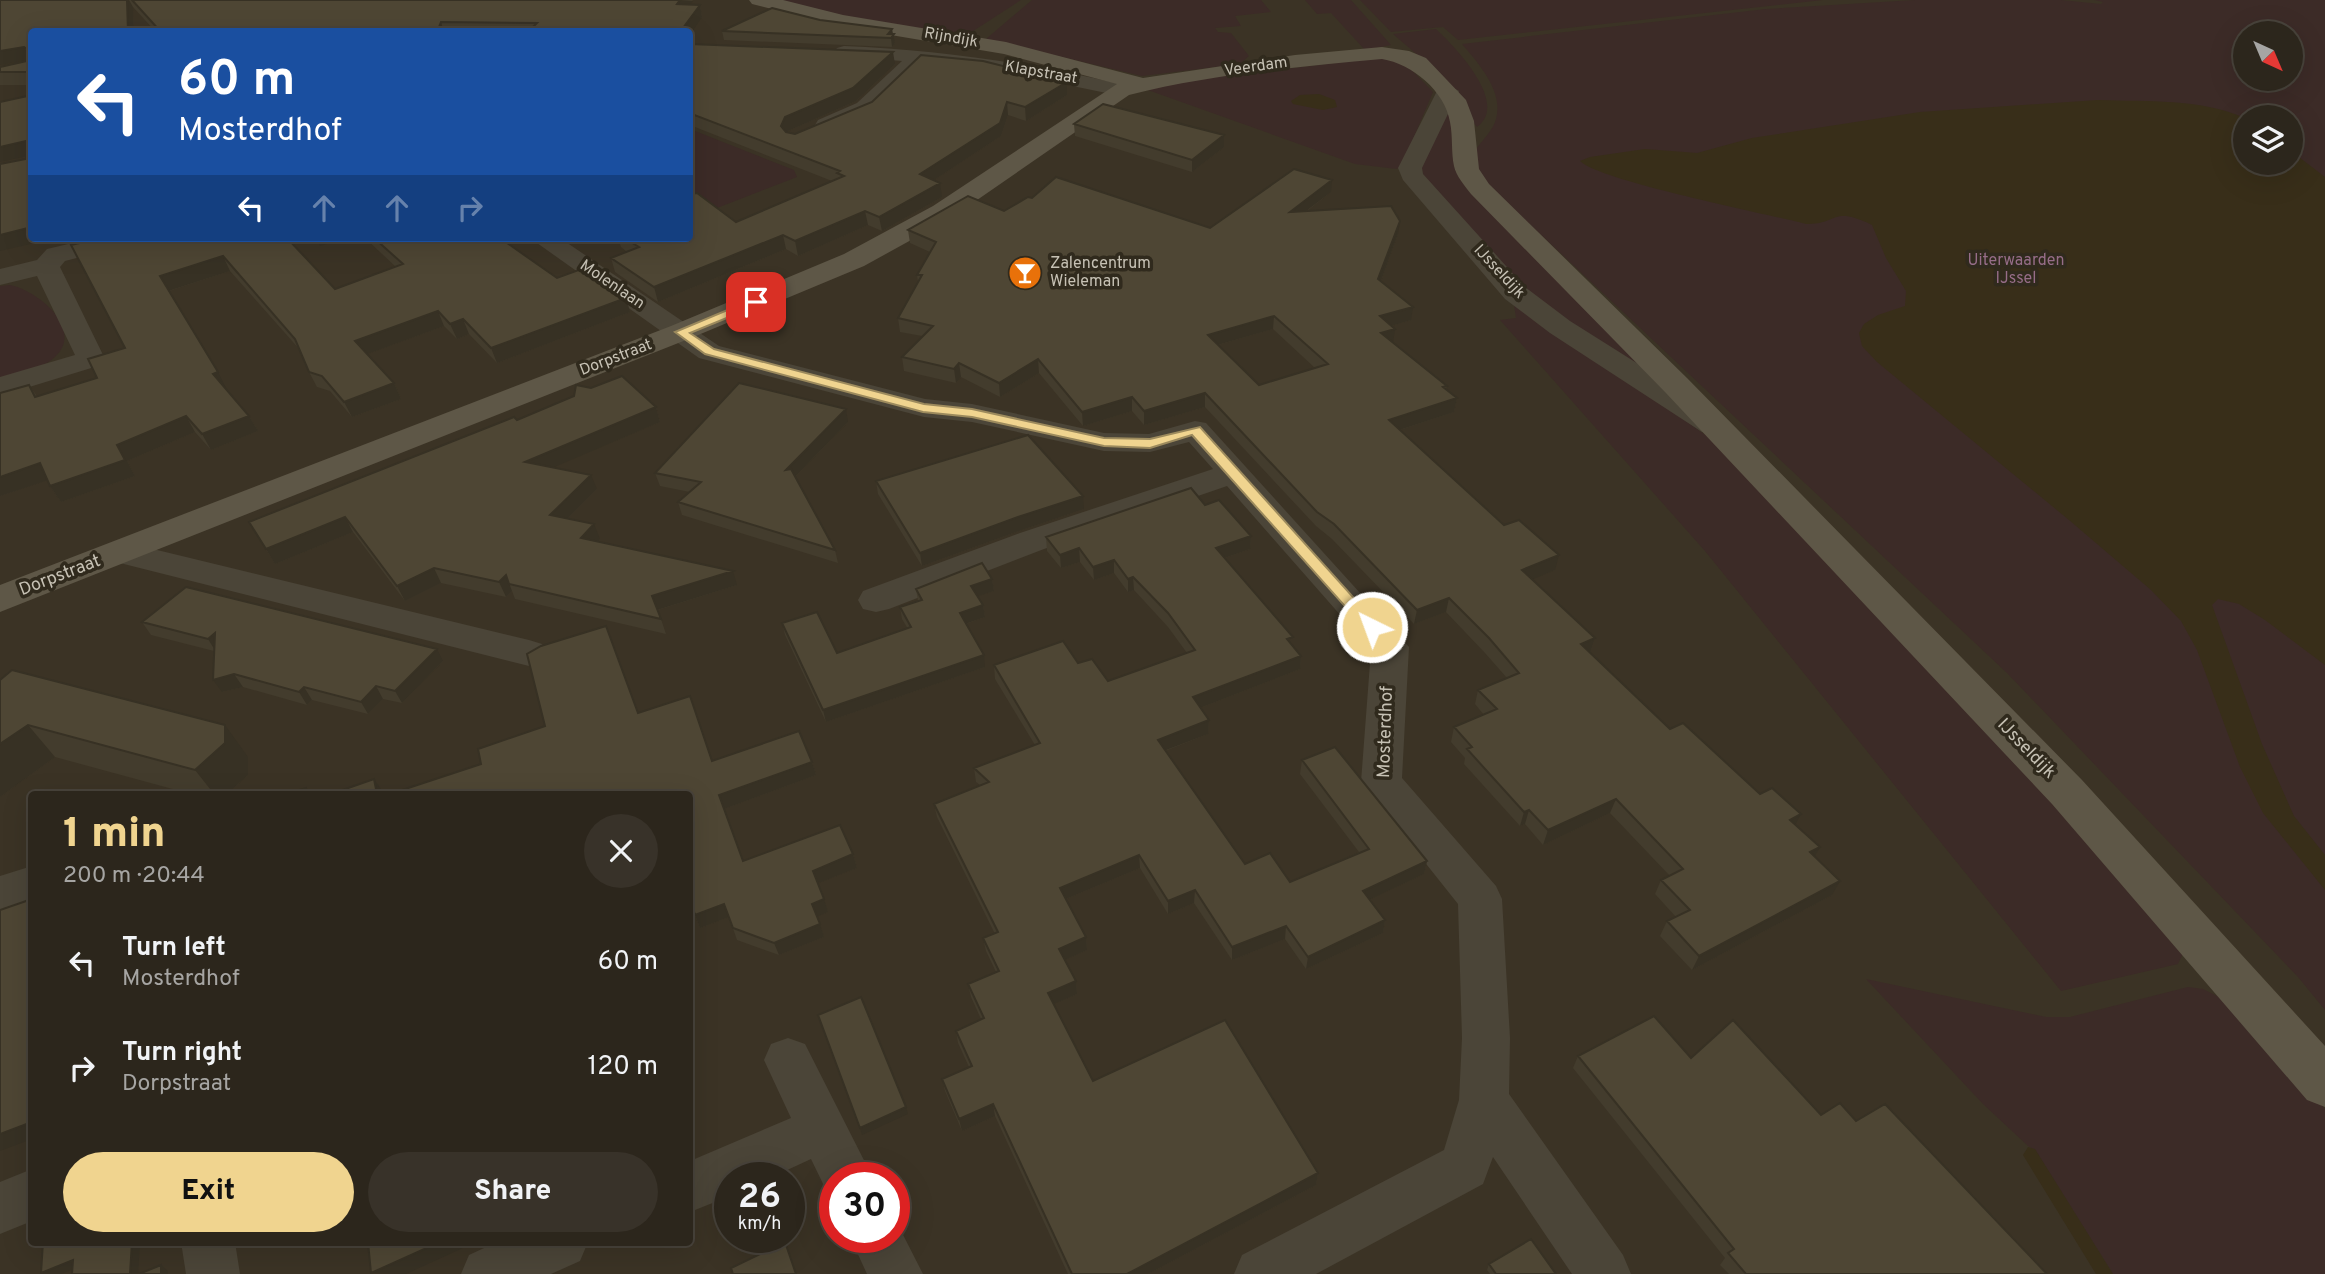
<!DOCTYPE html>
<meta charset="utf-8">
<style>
body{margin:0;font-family:Overpass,sans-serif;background:#383229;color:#f1f3f6;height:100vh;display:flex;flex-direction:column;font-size:26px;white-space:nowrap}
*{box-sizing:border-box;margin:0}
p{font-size:23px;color:#a6a5a3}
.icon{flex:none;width:38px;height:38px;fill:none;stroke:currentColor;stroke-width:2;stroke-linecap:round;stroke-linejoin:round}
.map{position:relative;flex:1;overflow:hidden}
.details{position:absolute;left:28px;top:791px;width:665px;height:455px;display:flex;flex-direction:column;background:#2c261c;border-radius:7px;box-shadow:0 7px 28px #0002,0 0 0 2px #48433b}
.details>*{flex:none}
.top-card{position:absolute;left:28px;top:28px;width:665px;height:214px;border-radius:7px;box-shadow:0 7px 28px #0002,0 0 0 2px #48433b;background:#1a4fa0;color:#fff;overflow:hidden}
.needle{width:46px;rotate:136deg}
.controls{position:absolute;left:2233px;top:21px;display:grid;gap:14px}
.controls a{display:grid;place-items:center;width:70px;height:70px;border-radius:50%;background:#2c261c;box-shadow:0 7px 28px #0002,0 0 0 2px #48433b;font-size:35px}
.speed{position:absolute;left:714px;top:1162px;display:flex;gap:14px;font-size:35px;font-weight:700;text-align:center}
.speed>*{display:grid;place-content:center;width:91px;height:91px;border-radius:50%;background:#2c261c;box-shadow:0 7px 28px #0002,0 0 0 2px #48433b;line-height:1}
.speed small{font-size:18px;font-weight:400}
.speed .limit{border:10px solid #d22;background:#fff;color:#111}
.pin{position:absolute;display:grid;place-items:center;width:60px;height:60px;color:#fff;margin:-30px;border-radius:14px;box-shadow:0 4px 10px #0006}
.me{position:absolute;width:77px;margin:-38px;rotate:318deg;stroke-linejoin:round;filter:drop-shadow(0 0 5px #0008)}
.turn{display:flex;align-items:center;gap:24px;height:147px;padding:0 35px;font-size:32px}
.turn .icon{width:91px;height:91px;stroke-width:2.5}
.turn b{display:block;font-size:49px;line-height:60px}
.lanes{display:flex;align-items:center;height:66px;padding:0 35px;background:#0003;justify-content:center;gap:35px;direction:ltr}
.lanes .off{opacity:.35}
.round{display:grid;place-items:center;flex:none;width:74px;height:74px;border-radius:37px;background:#383229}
.overview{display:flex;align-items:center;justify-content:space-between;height:119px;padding:0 35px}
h1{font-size:42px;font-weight:800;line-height:52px;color:#f0d48f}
.cta{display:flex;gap:14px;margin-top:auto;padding:14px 35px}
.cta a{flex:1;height:80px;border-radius:42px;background:#f0d48f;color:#111;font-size:28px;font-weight:800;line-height:80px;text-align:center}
.cta a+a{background:#383229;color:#f1f3f6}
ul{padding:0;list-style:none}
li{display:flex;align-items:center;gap:21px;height:105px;padding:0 35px}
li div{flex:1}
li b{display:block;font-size:26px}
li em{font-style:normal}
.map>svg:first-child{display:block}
.green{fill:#3c2b27;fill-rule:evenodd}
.water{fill:#382e19}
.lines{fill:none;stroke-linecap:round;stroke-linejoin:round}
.street{fill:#4b4538;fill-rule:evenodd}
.secondary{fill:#5e5747;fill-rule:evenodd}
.wall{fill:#433c2d;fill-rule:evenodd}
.shaded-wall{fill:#373124}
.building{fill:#4e4634;stroke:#373124;stroke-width:2;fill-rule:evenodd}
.route{fill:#f0d48f;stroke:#9c8a5d;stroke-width:2}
.labels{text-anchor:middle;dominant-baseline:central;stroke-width:7;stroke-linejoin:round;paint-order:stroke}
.far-street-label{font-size:16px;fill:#c6c1b4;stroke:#302a1d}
.far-park-label{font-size:16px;fill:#966d88;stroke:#302a1d}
.far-poi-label{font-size:16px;fill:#c6c1b4;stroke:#302a1d;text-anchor:start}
.street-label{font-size:18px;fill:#c6c1b4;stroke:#302a1d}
</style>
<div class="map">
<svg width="2325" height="1274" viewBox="0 0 2325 1274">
<rect width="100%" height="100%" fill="#3b3325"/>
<path class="green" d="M775,0H1021L967,35L829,15Z
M1032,0H1261L1271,12L1235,16L1241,26L1215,28L1218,32L1231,33L1249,56L1240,64L1142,76L986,39Z
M1305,0H1351L1391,45L1365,50L1331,13L1317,14Z
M1360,0H1823L1458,40L1443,27L1391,32Z
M1915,0H2061L2101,4L2103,2L2094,0H2325V1010L2298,977L2007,673L1489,186L1478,168L1474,152C1481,141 1493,131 1496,119C1504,91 1478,63 1462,44L1766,9ZM2245,33H2291V79H2245ZM2245,117H2291V163H2245Z
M1436,29C1455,47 1510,103 1477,127L1429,65L1393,34Z
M1386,57L1405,63L1433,92L1402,165L1397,169L1355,164L1145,89L1191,80Z
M1445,103L1450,116L1456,165L1663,386L1538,306L1426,186L1420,162Z
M690,129L794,170L797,177L717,208L690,194Z
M10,285C37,290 85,329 55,357C41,370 18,373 0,379V286Z
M1513,298L1714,441L2186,947L2178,964L2061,991L1705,551L1500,320L1516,318Z
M1866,979L2046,1017H2070L2188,987L2203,989L2239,1007L2325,1109V1274H2113L2035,1150L2028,1146L1983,1104Z"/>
<path class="water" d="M1319,94L1335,100L1337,107L1323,110L1293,104L1291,101L1300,95Z
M2098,100C2148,102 2198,98 2245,118V163H2291V151L2325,177V665L2265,620L2239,604L2218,599L2212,605L2262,744L2294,816L2325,855V890L2263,813L2240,767L2197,650L2181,621L2151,590L2069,520L1877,362L1862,346L1859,333L1864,324L1878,315L1905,306L1906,291L1886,258L1872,225C1831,205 1838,225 1806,224C1768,214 1600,181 1580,161L1590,157L1645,149L1697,153L1752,138L1920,112Z
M2028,1147L2035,1149L2113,1274H2096L2023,1155Z"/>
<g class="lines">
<path class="street" d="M844,46C938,50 1029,63 1121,84L1132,90L1121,96L1019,75L923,63C900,86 855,139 818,130L815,125L818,120L857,103L902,61L837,56L834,52L837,48Z
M1448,85L1459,91L1422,168L1423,174L1525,287L1570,321L1724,418L1728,425L1724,432L1713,434L1702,432L1550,333L1505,299L1403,180L1398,168L1437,91Z
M94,238H139L135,243L65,261L60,267L105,359L101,365L0,396V377L75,355L37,276L0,285V269L37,260L47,249Z
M530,238H560L719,346L925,399L972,404L1104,433L1149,434L1195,421L1206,423L1409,647L1402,778L1496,886L1502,899L1510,1038L1509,1094L1623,1255L1631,1274H1572L1493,1157L1483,1184L1316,1274H1234L1242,1255L1444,1150L1459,1100L1462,1038L1458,904L1361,782L1371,650L1227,486L1044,549L889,609L876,612L863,609L858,600L863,591L1020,533L1213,469L1189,442L1150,452L1104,451L972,422L924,417L699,358Z
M120,541L529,640L542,644L548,653L542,662L529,666L108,560L103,552L108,544Z
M32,866V902L0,912V876Z
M788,1038L805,1044L873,1178H835V1198L829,1196L811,1159L770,1178H730V1196L690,1212V1161L791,1118L764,1060L771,1044Z
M32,1169V1221L0,1234V1182Z
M894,1217L923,1274H867L850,1237H894Z
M181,1242H235L240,1274H186Z
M497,1242H588L580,1261L551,1274H461L469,1255Z"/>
<path class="secondary" d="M749,0H783L843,15L1006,42L1143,78L1295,55L1382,47L1409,51L1426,58L1466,100L1474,121L1479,169L1489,184L1687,378L2082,780L2325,1046V1107L2307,1100L2052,804L1665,392L1471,194C1465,186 1456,176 1454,166C1451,152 1453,137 1450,122C1445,91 1412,64 1382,59C1298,67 1211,74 1129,95L951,218L864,266L691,338L0,612V585L671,326L844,254L933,206L1117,84L1004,54L843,27L752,4Z"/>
</g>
<path class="wall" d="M0,0H693L690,4L700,5L702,17L690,32H156L133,7L134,32H32V85H0V67L27,61Z
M820,20L892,34L895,43L892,47L724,40L722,31Z
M690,44L895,64L856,101L788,131L787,132L795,134L1067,82V95L1026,121L1008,115L1001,136L934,180L942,197L882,231L868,225L798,256L786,249L658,302L615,272L611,258L627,252L621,247L618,238H690L736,222L832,181L695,127L690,129Z
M1074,124L1224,147L1192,172L1075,136Z
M1331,192L1307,211L1398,234L1381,281L1411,320L1391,326L1393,343L1447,386L1446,389L1457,398L1454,412L1400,430L1555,570L1532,579L1595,638L1590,653L1670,729L1760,794L1795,825L1814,857L1832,895L1692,970L1660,936L1667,921L1676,917L1655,894L1661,880L1670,876L1610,813L1543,845L1525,824L1520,826L1464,764L1465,758L1451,742L1454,727L1484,715L1475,704L1478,690L1507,678L1485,653L1446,612L1414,624L1332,539L1316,526L1205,407L1144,425L1132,411L1083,426L1039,373L1000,397L961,377L956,383L904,371L902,357L922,336L900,332L898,318L918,282L917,275L930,252L910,243L908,230L1004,211L1032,198L1210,228ZM1273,329L1315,368L1259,385L1218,345Z
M101,238H287L335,289L396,267L365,238H500L557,278L626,298L630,312L497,363L469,334L457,339L444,326L367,354L394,383L401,399L352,417L330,391L317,387L309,372L300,350L230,271L169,291L225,388L249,416L258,431L211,450L195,432L127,461L135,476L61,502L50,486L47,480L0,496V393L29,385L37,396L97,378L125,348Z
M656,407L660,422L553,467L597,489L568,518L600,539L597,541L737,585L658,610L666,634L515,599L512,591L506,597L441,583L405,601L353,532L275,564L249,522L517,420Z
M848,422L795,477L835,550L838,563L682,515L678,502L690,492L660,486L655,473Z
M876,481L1084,509L1019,531L922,566L878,494Z
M1205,505L1251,536L1250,549L1225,558L1301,656L1300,669L1200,708L1209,720L1208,734L1165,751L1245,864L1290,882L1359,852L1300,774L1302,760L1427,861L1424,874L1370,899L1385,920L1383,933L1306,969L1285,939L1232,960L1194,903L1168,914L1140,868L1066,899L1086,937L1087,950L1064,960L1076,981L1077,994L1053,1004L1093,1081L1318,1173L1316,1185L1148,1274H1068L995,1116L962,1131L945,1091L942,1079L969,1067L958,1043L956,1031L981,1019L971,997L968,984L996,972L986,951L983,938L995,934L937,817L934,804L980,785L976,782L974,768L1035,745L995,679L994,665L1078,663L1108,681L1187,653L1168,627L1134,590L1128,592L1114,573L1094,580L1080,562L1061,568L1047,551L1046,537Z
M992,579L994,591L977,596L983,605L985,617L966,624L985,667L826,722L785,635L782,623L837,653L908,629L902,619L900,607L918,601L916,589Z
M142,622L443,661L402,703L383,699L368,714L312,700L307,705L243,687L222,692L214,651L151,635Z
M0,680L248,757V775L227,794H191L55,757L0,797Z
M639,713L712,761L812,762L816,775L724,809L743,861L853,854L857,868L818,883L828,912L817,916L824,937L779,955L737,940L729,917L700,928L695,915Z
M1578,1056L1691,1058L1821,1115L1856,1121L2047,1274H1729L1720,1265L1725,1258L1573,1068Z
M1489,1264L1556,1274H1490L1487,1270Z"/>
<path class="shaded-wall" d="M127,0H129L133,7L134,32H128Z
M680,0L693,1L680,16L677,4Z
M700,5L702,17L690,35V32H680Z
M441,22L444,32H437Z
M892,29L895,43L892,47L891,38L888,34Z
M24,47L32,59L0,65V51Z
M893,52L895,64L856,101L788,131L784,139L781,126L785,117Z
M1067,82V95L1026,121L1025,107Z
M1007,102L1008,115L1001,136L922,188L920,174Z
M692,114L695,127L690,129V115Z
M1224,135V147L1192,172V160Z
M26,141L32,155L0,162V147Z
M1332,180L1331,192L1289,224L1290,212Z
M940,183L942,197L882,231L879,217Z
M865,211L868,225L798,256L795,241Z
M1400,221L1398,234L1377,292L1378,279Z
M32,227V238H56L0,251V235Z
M783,235L786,249L658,302L654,287Z
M69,238H83L70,241Z
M317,238H346L320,246Z
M223,256L230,271L168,291L160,276Z
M626,298L630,312L497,363L491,348Z
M1413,307L1411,320L1378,330L1380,316Z
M438,311L444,326L362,356L355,341Z
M1274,316L1273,329L1207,348L1208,335Z
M463,319L469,334L457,339L450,324Z
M1395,329L1393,343L1381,333Z
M1038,359L1039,373L1000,397L999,383Z
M959,363L961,377L956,383L954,369Z
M218,372L226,388L222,389L213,374Z
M394,383L401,399L352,417L344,402Z
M1205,393V407L1144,425V411Z
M1132,397V411L1083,426L1082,412Z
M1457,398L1454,412L1387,434L1389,420Z
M656,407L660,422L531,477L525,462Z
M846,409L848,422L789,483L786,470Z
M186,416L195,432L127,461L135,476L61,502L50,486L117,445Z
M249,416L258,431L211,450L202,434Z
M40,463L51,479L0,496V477Z
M591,475L597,489L556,530L550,515Z
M1083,496L1084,509L1019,531L922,566L920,553L1018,517Z
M345,517L353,532L275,564L266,549Z
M594,524L600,539L587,552L581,538Z
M1251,536L1250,549L1216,561V548Z
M1079,548L1080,562L1061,568L1060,555Z
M1559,555L1555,570L1519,585L1522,570Z
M1114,560V573L1094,580L1093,567Z
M434,568L441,583L405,601L397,586Z
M733,571L737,585L657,610L652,596Z
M506,575L512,591L506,597L499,582Z
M1133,577L1134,590L1128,592V579Z
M992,579L994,591L972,598L971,586Z
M1449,598L1446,612L1414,624L1417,610Z
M983,605L985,617L962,625L960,613Z
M215,633L216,652L208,639Z
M1595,638L1590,653L1581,644Z
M437,649L443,661L402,703L395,691Z
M984,655L985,667L826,722L823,710Z
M1301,656L1300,669L1192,711L1193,697Z
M234,674L243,687L222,692L213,680Z
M376,686L383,699L368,714L361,702Z
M304,687L312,700L307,705L299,692Z
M1209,720L1208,734L1158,753V740Z
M28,725L55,757L0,797V744Z
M225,725L248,757V775L227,794H214L195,770Z
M812,762L816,775L724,809L719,795Z
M374,779L383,792V794H377Z
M1616,799L1610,813L1543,845L1548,830Z
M1529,810L1525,824L1520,826L1524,812Z
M1801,814L1793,829L1790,820Z
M1820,847L1812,861L1810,852Z
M853,854L857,868L816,884L813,871Z
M1139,855L1140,868L1061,901L1060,888Z
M1427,861L1424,874L1360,904L1363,891Z
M1840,881L1832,895L1692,970L1699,956Z
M1195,890L1194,903L1168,914V901Z
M824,899L828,912L816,917L812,904Z
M724,904L729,917L700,928L695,915Z
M1385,920L1383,933L1306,969L1308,957Z
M820,924L824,937L779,955L774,943Z
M1286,926L1285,939L1232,960V947Z
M1086,937L1087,950L1060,962L1059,949Z
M1076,981L1077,994L1049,1006L1048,993Z
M993,1104L995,1116L962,1131L959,1119Z
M906,1107L908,1114L862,1135L860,1128Z
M32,1122V1139L0,1151V1134Z
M1318,1173L1316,1185L1148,1274H1127Z
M132,1242H140L138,1274H130Z
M440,1242H476L406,1274L371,1273Z
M73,1260L81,1266L61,1274H42L41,1273Z
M161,1265L168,1271V1274H161Z"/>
<path class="building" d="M0,0H127L128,32H32V72H0V67L27,61V49L24,47L0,51Z
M132,0H680L677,4L700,5L680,32H528L537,23L441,22L437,32H161Z
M772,8L820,20L892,29L888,34H894L891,38L722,31Z
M690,44L893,52L853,88L785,117L781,126L786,132L795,134L872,102L921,55L983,61L1067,82L1025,107L1007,102L1000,123L920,174L940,183L879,217L865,211L795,241L783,235L654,287L611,258L639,247L624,238H690V193L692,194L697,193L736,222L844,176L837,173L840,171L692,114L690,115Z
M32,95V227L0,235V164L26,159V141L0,147V102Z
M1103,104L1224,135L1192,160L1074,124Z
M1294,169L1332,180L1290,212L1391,206L1400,221L1378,279L1413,307L1380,316L1395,329L1381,333L1447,386L1443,387L1457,398L1389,420L1504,525L1519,520L1559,555L1522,570L1595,638L1581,644L1670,729L1683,723L1760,794L1772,788L1801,814L1790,820L1820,847L1810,852L1840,881L1699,956L1667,921L1690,910L1661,880L1683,869L1616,799L1548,830L1529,810L1524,812L1467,749L1472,747L1454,727L1497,709L1478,690L1519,673L1489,638L1449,598L1417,610L1334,524L1317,512L1205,393L1144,411L1132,397L1082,412L1038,359L999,383L959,363L954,369L902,357L933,326L898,318L922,275H917L936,242L908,230L968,196L1004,211L1028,197L1032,198L1056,177L1210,228ZM1274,316L1328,364L1259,385L1208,335Z
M101,238H287L335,289L403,264L374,238H500L557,278L584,268L626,298L491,348L463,319L450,324L438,311L355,341L394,383L344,402L322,376L309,372L295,339L223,256L160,276L218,372L213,374L249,416L202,434L186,416L117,445L125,460L50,486L40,463L0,477V393L29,385L35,397L97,378L88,359L125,348L71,245Z
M622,376L656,407L525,462L591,475L550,515L594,524L581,538L733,571L652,596L661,619L509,584L506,575L499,582L434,568L397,586L345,517L266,549L249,522L514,417L517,420L574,396L576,385L591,388Z
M739,383L846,409L786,470L791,469L835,550L678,502L701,482L655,473Z
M1028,435L1083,496L1018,517L920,553L876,481Z
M1191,488L1205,505L1219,500L1251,536L1216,548L1293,637L1287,639L1301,656L1193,697L1209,720L1158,740L1245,864L1270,853L1290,882L1369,849L1302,760L1335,747L1427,861L1363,891L1385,920L1308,957L1286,926L1232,947L1195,890L1168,901L1139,855L1060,888L1086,937L1059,949L1076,981L1048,993L1093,1081L1225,1020L1318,1173L1127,1274H1072L993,1104L959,1119L942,1079L972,1066L956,1031L984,1018L968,984L999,971L983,938L998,932L934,804L989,782L974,768L1040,743L994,665L1063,641L1078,663L1092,659L1108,681L1195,650L1168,613L1133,577L1128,579L1114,560L1093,567L1079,548L1060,555L1046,537Z
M982,563L992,579L971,586L983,605L960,613L984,655L823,710L782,623L817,612L837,653L911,627L900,607L922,600L916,589Z
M186,587L437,649L395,691L376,686L361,702L304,687L299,692L234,674L213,680L215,633L208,639L142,622Z
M606,626L638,713L690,696L712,761L799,731L812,762L719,795L743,861L840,825L853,854L813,871L824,899L812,904L820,924L774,943L733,928L724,904L695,915L690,898V794H390L481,764L478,749L545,726L527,654L541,646Z
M12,670L225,725V743L195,770L28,725L0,744V680Z
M374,779L377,794H331Z
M306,788L307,794H286Z
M32,899V1122L0,1134V910Z
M861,997L906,1107L860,1128L818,1015Z
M1654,1016L1691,1058L1733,1020L1821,1115L1840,1103L1856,1121L1885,1104L2047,1274H1746L1728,1253L1734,1249L1578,1056Z
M1531,1239L1556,1274H1496L1489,1264Z
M43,1242H103V1246L110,1242H132L130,1274H72L73,1260L41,1273Z
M368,1242H440L371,1273Z
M785,1242L796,1274H733L731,1268Z
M161,1265V1274H139Z"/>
<path class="route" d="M756,298L761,299V304L690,333L714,349L924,404L972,409L1104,438L1150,439L1200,427L1380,627L1372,633L1367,631L1192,435L1150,448L1104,446L972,417L923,412L705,354L675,332Z"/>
<defs>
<symbol id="bar-disc" viewBox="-11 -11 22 22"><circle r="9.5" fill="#e8710a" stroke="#302a1d"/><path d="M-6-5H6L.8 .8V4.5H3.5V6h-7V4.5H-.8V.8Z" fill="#fff"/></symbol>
</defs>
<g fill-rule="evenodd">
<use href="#bar-disc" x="1006" y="254" width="38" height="38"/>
</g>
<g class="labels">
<g class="far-street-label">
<text transform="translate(951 38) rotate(10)">Rijndijk</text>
<text transform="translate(1256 67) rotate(-8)">Veerdam</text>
<text transform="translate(1041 73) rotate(10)">Klapstraat</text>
<text transform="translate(1499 272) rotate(47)">IJsseldijk</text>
<text transform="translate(612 285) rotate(34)">Molenlaan</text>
<text transform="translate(616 358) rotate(-21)">Dorpstraat</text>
</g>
<g class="far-park-label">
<text x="2016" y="261">Uiterwaarden<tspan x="2016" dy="18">IJssel</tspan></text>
</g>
<g class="far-poi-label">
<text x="1050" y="264">Zalencentrum<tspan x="1050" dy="18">Wieleman</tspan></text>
</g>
<g class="street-label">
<text transform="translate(60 576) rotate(-21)">Dorpstraat</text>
<text transform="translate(1386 732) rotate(-88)">Mosterdhof</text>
<text transform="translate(2026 749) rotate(46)">IJsseldijk</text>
</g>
</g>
</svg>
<div class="controls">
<a><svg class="needle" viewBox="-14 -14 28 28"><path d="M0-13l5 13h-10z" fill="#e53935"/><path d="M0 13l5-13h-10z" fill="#a6a5a3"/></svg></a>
<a><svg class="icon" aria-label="layers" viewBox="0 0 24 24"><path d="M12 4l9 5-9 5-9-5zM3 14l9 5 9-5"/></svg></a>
</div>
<div class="speed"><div>26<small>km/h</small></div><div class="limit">30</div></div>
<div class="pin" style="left:756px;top:302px;background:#d93025"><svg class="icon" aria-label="arrive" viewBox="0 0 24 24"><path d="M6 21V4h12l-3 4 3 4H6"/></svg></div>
<svg class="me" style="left:1372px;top:627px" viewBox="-20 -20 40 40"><circle r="17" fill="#f0d48f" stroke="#fff" stroke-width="3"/><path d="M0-11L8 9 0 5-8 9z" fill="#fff"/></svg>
<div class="top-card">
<div class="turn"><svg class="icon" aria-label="left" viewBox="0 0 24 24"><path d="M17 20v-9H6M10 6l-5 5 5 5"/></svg><div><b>60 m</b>Mosterdhof</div></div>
<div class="lanes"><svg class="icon" aria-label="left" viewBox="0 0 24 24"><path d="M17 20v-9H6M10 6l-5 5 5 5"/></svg><svg class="icon off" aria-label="ahead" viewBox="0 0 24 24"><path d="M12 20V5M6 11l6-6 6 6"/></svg><svg class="icon off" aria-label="ahead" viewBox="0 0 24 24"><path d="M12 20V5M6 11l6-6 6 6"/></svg><svg class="icon off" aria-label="right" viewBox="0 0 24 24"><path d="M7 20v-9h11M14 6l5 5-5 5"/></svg></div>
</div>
<section class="details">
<div class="overview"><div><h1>1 min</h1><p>200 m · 20:44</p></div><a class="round"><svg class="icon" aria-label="close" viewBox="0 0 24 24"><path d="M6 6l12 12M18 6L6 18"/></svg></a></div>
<ul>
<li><svg class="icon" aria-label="left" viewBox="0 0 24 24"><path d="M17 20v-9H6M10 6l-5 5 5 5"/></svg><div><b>Turn left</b><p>Mosterdhof</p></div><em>60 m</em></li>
<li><svg class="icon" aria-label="right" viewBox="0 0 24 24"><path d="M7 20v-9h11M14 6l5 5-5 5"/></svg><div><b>Turn right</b><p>Dorpstraat</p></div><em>120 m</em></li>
</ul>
<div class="cta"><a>Exit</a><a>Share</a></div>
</section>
</div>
